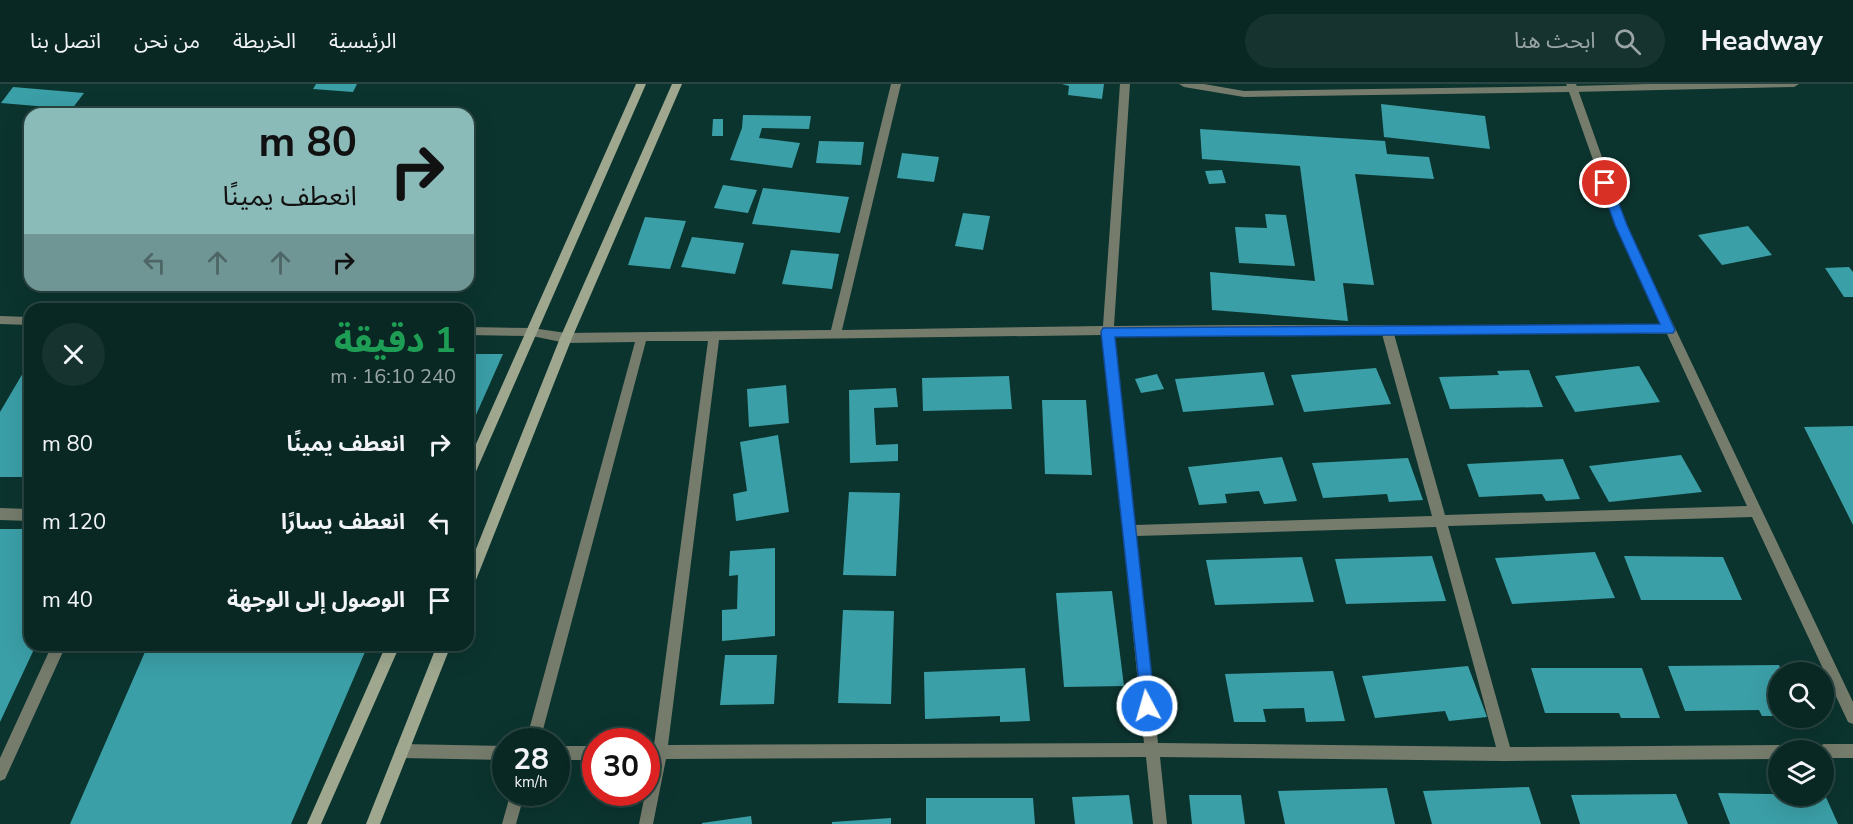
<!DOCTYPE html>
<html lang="ar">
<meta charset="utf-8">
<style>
body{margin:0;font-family:"Nunito Sans","Noto Sans Arabic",sans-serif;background:#173330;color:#f1f3f6;direction:rtl;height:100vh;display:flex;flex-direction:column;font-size:22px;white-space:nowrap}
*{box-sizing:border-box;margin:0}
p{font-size:20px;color:#99a5a6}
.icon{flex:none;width:33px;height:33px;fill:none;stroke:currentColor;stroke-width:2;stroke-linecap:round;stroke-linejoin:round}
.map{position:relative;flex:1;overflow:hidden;direction:ltr}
.sheet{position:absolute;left:24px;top:219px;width:450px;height:348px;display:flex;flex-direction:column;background:#092723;border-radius:18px;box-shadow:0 6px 24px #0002,0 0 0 2px #294441;direction:rtl}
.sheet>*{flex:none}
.guide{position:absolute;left:24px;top:24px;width:450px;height:183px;border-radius:18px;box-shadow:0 6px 24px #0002,0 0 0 2px #294441;direction:rtl;background:#8bbbb9;color:#111;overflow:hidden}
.controls{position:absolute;left:1768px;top:578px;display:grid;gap:12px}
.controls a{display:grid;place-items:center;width:66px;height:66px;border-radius:50%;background:#092723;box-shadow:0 6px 24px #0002,0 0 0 2px #294441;font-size:30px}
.speed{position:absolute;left:492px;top:644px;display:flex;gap:12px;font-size:30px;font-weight:700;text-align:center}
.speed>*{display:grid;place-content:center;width:78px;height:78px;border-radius:50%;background:#092723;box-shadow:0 6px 24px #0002,0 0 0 2px #294441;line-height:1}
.speed small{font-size:15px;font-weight:400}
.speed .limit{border:9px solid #d22;background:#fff;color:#111}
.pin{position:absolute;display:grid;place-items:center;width:51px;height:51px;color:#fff;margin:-26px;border:3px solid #fff;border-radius:50%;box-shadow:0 2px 6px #0007}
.me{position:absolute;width:66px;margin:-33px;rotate:354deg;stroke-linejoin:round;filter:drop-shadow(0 0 4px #0008)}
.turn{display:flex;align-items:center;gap:21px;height:126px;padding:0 18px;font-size:27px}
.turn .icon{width:78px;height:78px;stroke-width:2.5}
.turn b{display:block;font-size:42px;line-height:51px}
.lanes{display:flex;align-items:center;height:57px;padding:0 18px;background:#0003;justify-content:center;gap:30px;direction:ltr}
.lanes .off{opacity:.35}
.round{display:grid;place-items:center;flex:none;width:63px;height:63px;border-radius:32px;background:#173330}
.summary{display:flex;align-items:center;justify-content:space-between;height:102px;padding:0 18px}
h1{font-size:36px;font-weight:700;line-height:45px;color:#1e9e55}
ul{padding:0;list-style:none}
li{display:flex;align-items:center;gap:18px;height:78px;padding:0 18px}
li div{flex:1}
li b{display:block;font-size:22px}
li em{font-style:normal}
header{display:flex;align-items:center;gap:36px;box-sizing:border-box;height:84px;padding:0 30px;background:#092723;border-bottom:2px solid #294441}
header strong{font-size:28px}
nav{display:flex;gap:33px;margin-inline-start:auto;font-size:21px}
.search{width:420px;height:54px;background:#173330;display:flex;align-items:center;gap:15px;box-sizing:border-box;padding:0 21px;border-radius:33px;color:#99a5a6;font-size:22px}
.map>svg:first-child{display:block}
.building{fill:#3b9fa7}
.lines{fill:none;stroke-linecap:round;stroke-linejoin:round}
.lane{fill:#767c6c;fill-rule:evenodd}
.street{fill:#767c6c;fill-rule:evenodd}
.secondary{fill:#9fa88f;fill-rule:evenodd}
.route{fill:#1a73e8;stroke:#114b97;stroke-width:1.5}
</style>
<header>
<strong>Headway</strong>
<div class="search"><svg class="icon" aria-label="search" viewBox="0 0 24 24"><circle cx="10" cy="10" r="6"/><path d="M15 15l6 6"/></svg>ابحث هنا</div>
<nav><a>الرئيسية</a><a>الخريطة</a><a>من نحن</a><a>اتصل بنا</a></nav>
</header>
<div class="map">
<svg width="1853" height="740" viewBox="0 0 1853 740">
<rect width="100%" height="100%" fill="#0c342f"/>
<path class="building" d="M316,0H357L353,8L313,5Z
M1062,0H1104L1102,15L1068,11L1069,2Z
M13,3L84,9L72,25L1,19Z
M1381,20L1485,32L1490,65L1384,53Z
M743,31L811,32L809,45L762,44L759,54L800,59L792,84L730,76L742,44Z
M713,35H723V52H712Z
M1200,45L1385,57L1387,70L1429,73L1434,95L1355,90L1374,201L1343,199L1348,237L1212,226L1210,188L1315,197L1300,82L1202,75Z
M819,57L864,58L861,81L816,79Z
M902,69L939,73L934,98L897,94Z
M1222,86L1226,99L1209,100L1205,87Z
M723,101L757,106L748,129L714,124Z
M763,104L849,113L840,149L752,140Z
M963,129L990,132L983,166L955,162Z
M1265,130L1286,131L1295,182L1239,179L1235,143L1267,144Z
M645,133L686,137L670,185L628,181Z
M1748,142L1772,171L1722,181L1698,151Z
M692,153L744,159L735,190L681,183Z
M791,166L839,170L832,205L782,200Z
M1849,183L1853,188V213H1844L1825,184Z
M468,270H503L468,349Z
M30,277V393H0V328Z
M1639,282L1660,318L1575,328L1555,292Z
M1376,284L1391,320L1304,328L1291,291Z
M1529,286L1543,323L1450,325L1439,293L1499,291L1497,287Z
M1264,288L1274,321L1183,328L1175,295Z
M1157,290L1164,305L1141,309L1135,295Z
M1009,292L1012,325L923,327L922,294Z
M786,301L789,339L749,343L747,305Z
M896,304L898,323L874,324L876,361L898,360V377L850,379L849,306Z
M1042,316H1086L1092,391L1045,390Z
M1853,342V441L1804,343Z
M778,351L789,428L736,437L733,410L747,407L740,358Z
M1681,371L1702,408L1609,418L1589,382Z
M1282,373L1297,417L1264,420L1259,407L1225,410L1227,419L1199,421L1188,383Z
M1408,374L1423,416L1389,418L1387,410L1323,414L1312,379Z
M1563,375L1580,415L1546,417L1542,410L1479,413L1467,380Z
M849,408L900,409L896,492L843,491Z
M0,445H30V561H36L0,638Z
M775,464V552L722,557V526L737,525L738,491L729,492L730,467Z
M1595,468L1615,514L1512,520L1495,474Z
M1432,472L1446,517L1346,520L1335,475Z
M1624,472L1723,473L1742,516H1641Z
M1302,473L1314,518L1215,521L1206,476Z
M1112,507L1124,602L1064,603L1056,509Z
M843,526L894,527L891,620L838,619Z
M148,561H368L291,740H70Z
M725,571H777L774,620L720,621Z
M1779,581L1782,588H1779V632H1762L1759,626L1685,627L1668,582Z
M1468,582L1487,633L1449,637L1445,627L1375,634L1362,592Z
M1025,584L1030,637L1000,638V632L925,635L924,588Z
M1531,584H1642L1660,634H1621L1619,629H1545Z
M1333,587L1345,637L1306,638L1304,624L1263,625L1266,638H1234L1225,590Z
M1529,703L1541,740H1432L1423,707Z
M1387,704L1395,740H1285L1278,707Z
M1718,709L1825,711L1838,740H1730Z
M1676,710L1688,740H1580L1571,711Z
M1129,711L1133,740H1075L1072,713Z
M1189,711H1241L1245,740H1192Z
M926,714H1033L1035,740H926Z
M751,732L752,740H702V739Z
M891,734V740H832V738Z"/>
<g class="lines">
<path class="lane" d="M1650,0H1799L1794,3L1572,8L1567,5L1572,2Z"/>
<path class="street" d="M891,0H901L842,246L1103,242L1120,0H1130L1114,242L1241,241H1663L1616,141L1569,8L1244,13L1184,3L1179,0H1204L1244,7L1567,2L1566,0H1576L1626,141L1853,618V640L1848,638L1752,433L1448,442L1510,663L1779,661L1784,663L1785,666H1779V675L1505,677L1160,673L1167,740H1153L1146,673L666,675L653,740H639L652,675H646V661H654L708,257H646L540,657H526L635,258L566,259L532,252L468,251V243L532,244L566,249L831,246ZM1241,249L1382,250L1432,432L1135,441L1114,251ZM1394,250H1667L1747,422L1445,431ZM1103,251L1144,659L668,661L719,256ZM1436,443L1496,663L1158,659L1136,452Z
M0,232L30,233V241L0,240Z
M0,424L30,425V437L0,436Z
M52,561H66L5,695L0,697V674Z
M402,660L506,662V676L402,674L397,672L395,667L397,662Z
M1824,660H1853V674H1824V666H1817L1819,662Z
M556,662H596V676H556Z
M511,708H525L516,740H502Z"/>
<path class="secondary" d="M636,0H646L474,392L472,396L468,397V378Z
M672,0H682L572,254L474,501L473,505L468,507V485L560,254Z
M386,561H400L321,740H307Z
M437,561H451L380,740H366Z"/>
</g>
<path class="route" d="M1605,95L1611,99L1627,141L1675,246L1673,249L1115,253L1155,622L1153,627L1147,630L1142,627L1101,248L1103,244L1660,240L1615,141L1600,99Z"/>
</svg>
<div class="controls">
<a><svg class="icon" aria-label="search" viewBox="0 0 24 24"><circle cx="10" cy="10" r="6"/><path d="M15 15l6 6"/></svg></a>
<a><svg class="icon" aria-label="layers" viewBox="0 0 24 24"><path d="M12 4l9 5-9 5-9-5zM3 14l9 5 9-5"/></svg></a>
</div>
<div class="speed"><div>28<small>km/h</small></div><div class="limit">30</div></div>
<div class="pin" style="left:1605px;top:99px;background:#d93025"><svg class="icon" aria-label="arrive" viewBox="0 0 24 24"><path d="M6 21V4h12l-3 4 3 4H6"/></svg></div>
<svg class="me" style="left:1147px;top:622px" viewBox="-20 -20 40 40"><circle r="17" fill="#1a73e8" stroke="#fff" stroke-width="3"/><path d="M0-11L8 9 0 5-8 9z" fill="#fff"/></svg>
<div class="guide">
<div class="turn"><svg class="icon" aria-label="right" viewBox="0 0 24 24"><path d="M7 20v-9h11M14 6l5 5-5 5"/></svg><div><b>80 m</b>انعطف يمينًا</div></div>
<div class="lanes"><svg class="icon off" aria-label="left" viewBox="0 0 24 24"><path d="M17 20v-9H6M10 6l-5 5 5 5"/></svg><svg class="icon off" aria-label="ahead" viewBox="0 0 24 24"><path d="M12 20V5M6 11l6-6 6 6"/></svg><svg class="icon off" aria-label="ahead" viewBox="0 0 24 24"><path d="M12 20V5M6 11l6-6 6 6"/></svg><svg class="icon" aria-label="right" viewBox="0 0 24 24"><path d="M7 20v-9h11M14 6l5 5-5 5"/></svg></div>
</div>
<section class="sheet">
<div class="summary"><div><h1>1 دقيقة</h1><p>240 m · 16:10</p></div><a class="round"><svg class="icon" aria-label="close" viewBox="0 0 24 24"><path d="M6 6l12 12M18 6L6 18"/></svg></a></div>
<ul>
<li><svg class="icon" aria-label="right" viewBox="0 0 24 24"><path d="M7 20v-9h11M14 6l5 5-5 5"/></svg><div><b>انعطف يمينًا</b></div><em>80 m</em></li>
<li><svg class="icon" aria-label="left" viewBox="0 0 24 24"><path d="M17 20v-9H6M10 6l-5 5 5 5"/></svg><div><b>انعطف يسارًا</b></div><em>120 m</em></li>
<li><svg class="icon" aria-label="arrive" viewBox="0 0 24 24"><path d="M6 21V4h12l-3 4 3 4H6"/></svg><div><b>الوصول إلى الوجهة</b></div><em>40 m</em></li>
</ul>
</section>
</div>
